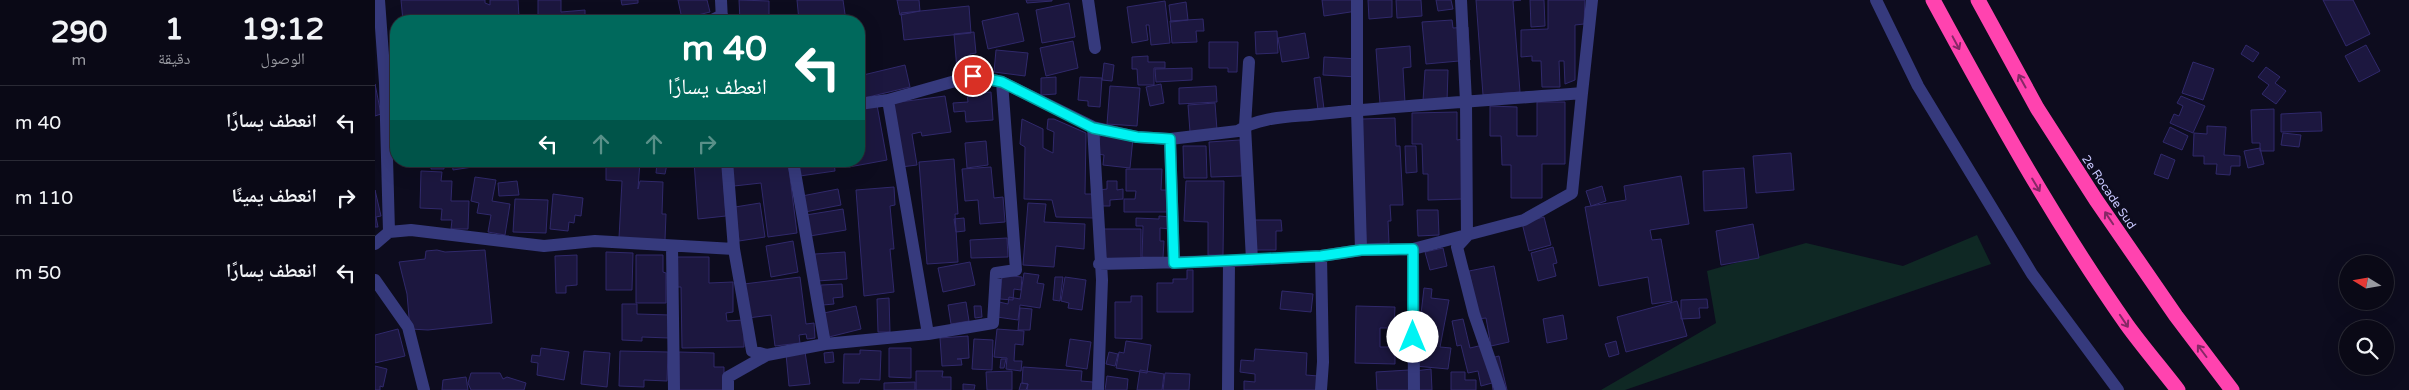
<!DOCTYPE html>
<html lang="ar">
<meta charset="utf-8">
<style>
body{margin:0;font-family:"Varela Round","Noto Naskh Arabic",sans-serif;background:#13121f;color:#f1f3f6;direction:rtl;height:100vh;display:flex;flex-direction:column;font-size:19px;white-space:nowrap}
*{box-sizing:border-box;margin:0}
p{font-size:16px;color:#999aa1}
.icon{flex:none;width:28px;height:28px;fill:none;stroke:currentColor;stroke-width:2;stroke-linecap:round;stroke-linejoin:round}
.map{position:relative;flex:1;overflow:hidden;direction:ltr}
.panel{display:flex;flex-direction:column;background:#0a0916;width:375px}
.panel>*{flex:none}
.top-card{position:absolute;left:15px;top:15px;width:475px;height:152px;border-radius:20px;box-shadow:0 5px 20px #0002,0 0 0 1px #2a2a35;direction:rtl;background:#00695c;color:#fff;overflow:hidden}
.needle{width:32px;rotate:281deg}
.buttons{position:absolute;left:1964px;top:255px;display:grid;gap:10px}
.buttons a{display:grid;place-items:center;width:55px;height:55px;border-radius:50%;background:#0a0916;box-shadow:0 5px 20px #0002,0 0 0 1px #2a2a35;font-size:25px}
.pin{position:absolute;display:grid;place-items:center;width:42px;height:42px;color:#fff;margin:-21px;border:2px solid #fff;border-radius:50%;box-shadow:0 1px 5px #0007}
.me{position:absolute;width:55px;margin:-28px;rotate:0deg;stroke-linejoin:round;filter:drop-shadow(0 0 4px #0008)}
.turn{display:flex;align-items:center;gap:18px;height:105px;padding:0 15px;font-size:22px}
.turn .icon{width:65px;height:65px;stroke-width:2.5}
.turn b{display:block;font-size:35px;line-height:42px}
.lanes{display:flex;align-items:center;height:48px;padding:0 15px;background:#0003;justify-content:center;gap:25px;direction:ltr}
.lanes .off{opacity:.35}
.eta{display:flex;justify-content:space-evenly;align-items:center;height:85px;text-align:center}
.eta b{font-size:30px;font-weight:700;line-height:35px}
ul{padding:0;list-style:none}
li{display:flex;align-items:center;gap:15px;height:75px;padding:0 15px;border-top:1px solid #2a2a35}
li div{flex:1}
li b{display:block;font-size:19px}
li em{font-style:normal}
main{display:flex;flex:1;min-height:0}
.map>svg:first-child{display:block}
.green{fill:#0f2824}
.building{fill:#1c173f;stroke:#30296b}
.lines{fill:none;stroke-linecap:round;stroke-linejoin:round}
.minor{stroke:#363a7d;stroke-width:12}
.tertiary{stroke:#363a7d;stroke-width:12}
.motorway{stroke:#ff43af;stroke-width:15}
.oneway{stroke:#862866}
.route-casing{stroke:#009e9e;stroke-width:12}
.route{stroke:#00f3f3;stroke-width:9}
.labels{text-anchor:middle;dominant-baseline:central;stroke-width:5;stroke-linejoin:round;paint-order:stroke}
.street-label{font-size:12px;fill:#c9c8ff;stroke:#0d0c1e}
</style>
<main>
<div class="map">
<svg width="2034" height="390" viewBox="0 0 2034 390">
<rect width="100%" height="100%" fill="#0d0c1e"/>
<path class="green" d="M1602,235L1616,264L1250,390H1226L1341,323L1332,271L1431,243L1528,266Z"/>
<path class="building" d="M26,0H110V3L115,5V0H143L144,17L117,20L121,21H28Z
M163,0H186V12L210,10V20L225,19V21H163Z
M246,0H263V3L247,5Z
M303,0H332L335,12L307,19Z
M364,0L394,1V21H365Z
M422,0H468L471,21H424Z
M522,0H544L545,11L525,15Z
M651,0H677V1L652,3Z
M947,0H980L982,11L949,16Z
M993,0H1017V17L994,19Z
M1021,0H1046L1047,16L1022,18Z
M1061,0H1076L1078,9L1063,11Z
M1101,0H1146L1138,1L1145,92L1108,95Z
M1155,0H1169L1170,26L1156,27Z
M1173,0H1210L1209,24L1200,25V80L1190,84L1189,61H1184L1185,87H1167L1166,61H1157V56L1146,57V30L1173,29Z
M1948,0H1978L1995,34L1971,46Z
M790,1L795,43L776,45L774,25H771L773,40L757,43L752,7Z
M811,2L813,20L796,22L794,5Z
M694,3L700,37L667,43L661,10Z
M594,6L596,33L529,40L526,13Z
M643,13L649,41L613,49L607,21Z
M828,19L829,31H821L822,42L797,43L795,21Z
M1077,20L1078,28L1093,27L1095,60L1051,64L1047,22Z
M902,31L903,53L881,54L880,32Z
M599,32L601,53L595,54L596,69L582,70L579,34Z
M930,33L934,58L907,62L903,38Z
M698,41L703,68L671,76L665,48Z
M834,42H863L862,72H853V68H834Z
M1871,45L1884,53L1878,62L1866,54Z
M1991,45L2005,71L1984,82L1970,56Z
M1035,46L1036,67L1028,68L1030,103L1005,104L1001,49Z
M621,50L653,53L650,76L619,72Z
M773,56V62H790V68H779V85H763L762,69H757V57Z
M949,57L983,59L982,77L948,75Z
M1818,62L1839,69L1828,100L1807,93Z
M729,63L739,65L737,81L727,80Z
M530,65L535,87L489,98L484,76Z
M1891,67L1905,77L1900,83L1911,91L1901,104L1887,94L1894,85L1883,77Z
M817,68V80L781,82L780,69Z
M1050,70H1073L1072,102L1048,101Z
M681,77V94L666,95V78Z
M705,77L727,78L725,107L713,106V101L703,100Z
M945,77L949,109L943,110L939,78Z
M0,84L6,114L0,116Z
M786,84L789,103L775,106L771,87Z
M735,86L765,88L762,126L732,124Z
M841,86L842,102L804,104V88Z
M616,92L618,120L591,122L590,111L579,112L578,103L593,102L592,94Z
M570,96L576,132L547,136L546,132L537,134L542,165L526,167L517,103Z
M1806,96L1830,106L1818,133L1795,123L1799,114L1804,116L1808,106L1802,103Z
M1162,102H1190V164H1167V198H1136V165H1127L1126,136H1115V106L1142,107V136H1162Z
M840,103L842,130L815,132L813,105Z
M502,105L512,160L474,167L472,161H484V108Z
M1899,109V151H1885V143H1877L1876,110Z
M1082,112V140L1088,139V199L1053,200V174H1048L1047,144H1037V113Z
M1946,112L1947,131L1906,132V114Z
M1020,118L1021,146H1025L1028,205H1015L1016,221H1013L1014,243L991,244L987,119Z
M647,119L668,129V148L678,153L679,132L672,129L673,119H679L711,133L710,194H720L719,218L681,217L677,200L649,199L650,147L645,144Z
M1832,126L1851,127L1849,155L1865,156V166H1856L1855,175L1841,174L1842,164H1829V156H1818L1819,133L1832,134Z
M1795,127L1813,136L1807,150L1788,142Z
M1908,133L1926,135L1924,147L1906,145Z
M725,135L758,138L755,168L728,165L729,155L723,154Z
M865,140L867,176L836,177L834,142Z
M611,141L613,165L592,168L590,143Z
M808,146H831L832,178H809Z
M1030,146H1041L1042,172L1031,173Z
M1885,148L1889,164L1873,168L1869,151Z
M1416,153L1419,190L1381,193L1378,156Z
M1786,154L1800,160L1793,179L1779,174Z
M579,159L583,214H580L583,262L552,264L544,162Z
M56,161H69V169H56Z
M77,161H103L104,166L78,170Z
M238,161H265L263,189L265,181L288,182L287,214H291L290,240L244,238L247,181L231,180V166L238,167Z
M319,161H347L351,216L323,219Z
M356,161H413L422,233L393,237L386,183L359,186Z
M423,161H459L460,171L425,176Z
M282,163L292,164L290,174L281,173Z
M616,167L619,198L628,197L630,222L605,224L603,200L590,201L587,169Z
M1369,168L1372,208L1329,211L1328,171Z
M751,169H787L786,190H796L795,212H749V199H760L761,191H751Z
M46,171L67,172L66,181H77L76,201H94L93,229H76L77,220H66L67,209L45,208Z
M1306,176L1314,224L1275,230L1277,240L1286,239L1297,301L1277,304L1273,277L1224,286L1210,207L1251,200L1249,186Z
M100,177L121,180L117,201L135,204L130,235L113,232L116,215L102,213L104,203L96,201Z
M142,181L144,195L124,196L123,183Z
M732,181H742V190L748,189V199L735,200V206H725L724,190L732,189Z
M811,181H849L848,255H833V222L809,221Z
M1227,186L1231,201L1216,206L1211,191Z
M519,187L520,205L515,206L519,249H515L519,292L489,296L481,190Z
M463,189L466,205L430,212L427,196Z
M0,190L6,216L1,217L3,227H0Z
M178,194L208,198L206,216L200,215L199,223L194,222L193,231L175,229Z
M140,199L173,200L171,233L138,232Z
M385,203L390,237L364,241L360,207Z
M653,203L671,204L669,222L710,224L709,249L681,246L679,267L648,265Z
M468,209L471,230L435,236L431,215Z
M1042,210H1063L1064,235L1043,236Z
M784,216L796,217V229L785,228V241H789L788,258L767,257L768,226H761V218L784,219Z
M1169,217L1176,245L1154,251L1147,223Z
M589,218L590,231L581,232L579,219Z
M878,220H906L907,231H901V250H878Z
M1378,224L1384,258L1346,265L1341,231Z
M728,229H766V259H728Z
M632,238L633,257L596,258L595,240Z
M418,241L423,272L396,277L391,246Z
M1178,247L1182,263L1178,264L1181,276L1163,281L1156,253Z
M1068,248L1072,266L1055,270L1050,252Z
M62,250L70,252L110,250L117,323L53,330L35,329L32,294L24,262L50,259L51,251Z
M231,252L258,253L257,290H231Z
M470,252L472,279L442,281L440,254Z
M202,255V285L191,286V293H181L180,256Z
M261,255H288V272L291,273V303H261Z
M301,257H334V283L358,282V312L351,313L352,321L369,320V347L307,348L306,287H302Z
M595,262L600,285L568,292L563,268Z
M1119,266L1134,342L1116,346L1111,318L1103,319L1094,271Z
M812,270H818V312H782V283H798V279H812Z
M649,273L664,275L662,283L669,284L665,308L645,305L643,320L622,317L624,302L633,304L634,297L645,299Z
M627,275L647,277L646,290L639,289L638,300L625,299Z
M425,277L431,324L439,323L440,338L432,339L431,334L424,335L425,343L400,346L396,315L373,318L369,284Z
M680,277H688L685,301L678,300Z
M690,277L711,280L707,310L693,308L694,303L686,301Z
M467,284L468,297L458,298L459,304L448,305L446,285Z
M1049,288L1057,289L1056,298L1074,300L1065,347L1076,348L1073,369L1040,366Z
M907,291L938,294L936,312L905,309Z
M756,296H767V339L740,338V302H756Z
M514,298L515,332H503L502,299Z
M1332,299L1333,308H1324L1325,318L1306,319V300Z
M1302,301L1312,336L1251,352L1242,317Z
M591,302L594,321L576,324L573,305Z
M247,304H262V314L295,315L294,338L267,337V341L247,340Z
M481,306L486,329L454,337L449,313Z
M599,306H606L607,317L600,318Z
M981,306L1020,307L1019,328H1005V347H1020V364L980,363Z
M645,308L657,309L655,330H643Z
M1188,315L1192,339L1172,343L1168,319Z
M1088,319L1095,348L1108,345L1112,359L1124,356L1132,390H1118L1117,383L1106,386L1103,371L1093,373L1086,345L1082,346L1077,321Z
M23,329L30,356L0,363V335Z
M622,329L649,331L648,345L640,344L639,361H647L646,371L631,369L632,358L619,357Z
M593,336L594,358L582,359H586L587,365L567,366L565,338Z
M599,339L618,340L617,370L597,369Z
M695,339L716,342L712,369L691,366Z
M751,341L776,345L772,373L741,368L744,352L749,353Z
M1241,341L1244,354L1234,357L1230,344Z
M166,348L194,352L189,380L162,375L163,363L156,362L157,355L165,356Z
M514,348H536V378L514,377Z
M880,349L932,353L931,375L943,376L942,390H869V381L880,382V374L865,372L866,360L879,361Z
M485,350L506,351L505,380L485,379L484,383H468L469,354H485Z
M209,351L235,353L232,387L206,384Z
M245,351L293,352L292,381L269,380V387L244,386Z
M304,352L339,353V367H349V390H304Z
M430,352L435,384L414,386L411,354Z
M458,352L459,362L450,363L449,353Z
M734,352L743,354L740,366L731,364Z
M626,359H631L629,368H625Z
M0,366L12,369L8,387L5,386V390H0Z
M648,367L707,371L706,381L718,382V390H652L653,384L647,383Z
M1056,369L1057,390H1041L1040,371Z
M765,370L789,374L787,390H762Z
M1034,370L1035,390H1002L1001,372Z
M541,371H568L567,377H576V390H541Z
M637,371V390H612L611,372Z
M1076,372H1090V380H1101V390H1076Z
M96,373H125L128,379L132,377L151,383L149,390H96L93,383Z
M790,373L815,374L814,390H788Z
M732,376L753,379L752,390H730Z
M91,377L93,390H67L68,380Z
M540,382V390H509V383Z
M646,383L653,384L651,390H644Z
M588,384L600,385L599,390H588Z"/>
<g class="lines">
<path class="minor" d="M346,0L347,21
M713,0L720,48
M982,0V110L986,250
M1086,0L1091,102L1092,236L1082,247L1099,314L1125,389
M335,21L347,15
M874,62L870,126L877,260
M484,104L513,100L598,76L627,82L718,127L762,137L795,139L863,131C884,116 919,117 944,114C1031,105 1119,100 1207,93L1217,0
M718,127L727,280L723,390
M795,139L799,263
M418,161L450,344L553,334L513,100
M14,232L36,230L169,246L220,241L359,249L352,161
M0,244L14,232L10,83L4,0
M297,246L299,390
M359,249L377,351L392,355
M1038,249L1039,390
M946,256L948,362L946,390
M724,264L854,261L946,256L986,250L1038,249L1149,220L1197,193L1207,93
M0,280L33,327L49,390
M553,334L618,323L621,273L641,270L627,82
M353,390V377L392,355L450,344
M853,390L854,261"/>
<path class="tertiary" d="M1501,0L1543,86L1657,274L1743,390"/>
<path class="motorway" d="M1558,0C1618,111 1679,221 1752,325C1768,347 1786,368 1803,390
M1603,0L1662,108L1721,200L1801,316L1857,390"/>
</g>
<defs><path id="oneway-shaft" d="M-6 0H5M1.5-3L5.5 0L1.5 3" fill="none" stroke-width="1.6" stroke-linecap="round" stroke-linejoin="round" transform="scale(1.25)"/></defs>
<g class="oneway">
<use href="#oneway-shaft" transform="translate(1581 43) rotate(62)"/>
<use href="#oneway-shaft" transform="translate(1647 81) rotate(-119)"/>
<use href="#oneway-shaft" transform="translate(1661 185) rotate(59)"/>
<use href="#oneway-shaft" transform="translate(1734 218) rotate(-124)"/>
<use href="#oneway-shaft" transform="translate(1749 321) rotate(56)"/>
<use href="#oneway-shaft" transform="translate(1827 351) rotate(-127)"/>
</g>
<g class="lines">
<defs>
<path id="route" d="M598,76L627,82L718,128L762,137L795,139L799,263L946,256L986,250L1038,249V337"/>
</defs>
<use href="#route" class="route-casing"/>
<use href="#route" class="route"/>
</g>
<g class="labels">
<g class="street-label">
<text transform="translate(1734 192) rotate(56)">2e Rocade Sud</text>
</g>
</g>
</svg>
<div class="buttons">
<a><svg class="needle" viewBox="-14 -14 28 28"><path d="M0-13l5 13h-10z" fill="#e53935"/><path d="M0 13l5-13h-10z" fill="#999aa1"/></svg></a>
<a><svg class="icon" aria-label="search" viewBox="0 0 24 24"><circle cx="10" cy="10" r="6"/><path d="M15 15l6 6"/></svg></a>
</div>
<div class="pin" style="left:598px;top:76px;background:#d93025"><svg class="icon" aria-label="arrive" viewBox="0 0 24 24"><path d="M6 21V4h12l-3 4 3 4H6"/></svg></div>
<svg class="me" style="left:1038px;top:337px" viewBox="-20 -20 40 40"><circle r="19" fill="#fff"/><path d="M0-13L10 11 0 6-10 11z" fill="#00f3f3"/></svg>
<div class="top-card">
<div class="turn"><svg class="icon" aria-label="left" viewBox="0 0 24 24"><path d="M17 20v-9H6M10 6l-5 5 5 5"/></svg><div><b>40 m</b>انعطف يسارًا</div></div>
<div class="lanes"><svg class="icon" aria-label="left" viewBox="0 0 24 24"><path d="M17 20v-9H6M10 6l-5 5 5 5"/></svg><svg class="icon off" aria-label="ahead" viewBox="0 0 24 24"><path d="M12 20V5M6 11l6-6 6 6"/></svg><svg class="icon off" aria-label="ahead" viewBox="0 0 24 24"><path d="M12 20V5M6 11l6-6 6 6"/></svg><svg class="icon off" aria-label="right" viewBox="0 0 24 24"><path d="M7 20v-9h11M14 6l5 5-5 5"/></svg></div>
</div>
</div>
<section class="panel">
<div class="eta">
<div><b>19:12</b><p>الوصول</p></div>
<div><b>1</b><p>دقيقة</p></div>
<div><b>290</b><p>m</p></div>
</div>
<ul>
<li><svg class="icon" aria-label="left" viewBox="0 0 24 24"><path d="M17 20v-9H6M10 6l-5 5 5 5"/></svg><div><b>انعطف يسارًا</b></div><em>40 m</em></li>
<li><svg class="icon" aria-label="right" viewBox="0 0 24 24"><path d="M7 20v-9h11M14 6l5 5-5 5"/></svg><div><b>انعطف يمينًا</b></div><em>110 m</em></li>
<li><svg class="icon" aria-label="left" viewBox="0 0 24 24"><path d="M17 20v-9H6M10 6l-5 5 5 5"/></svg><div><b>انعطف يسارًا</b></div><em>50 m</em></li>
</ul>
</section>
</main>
